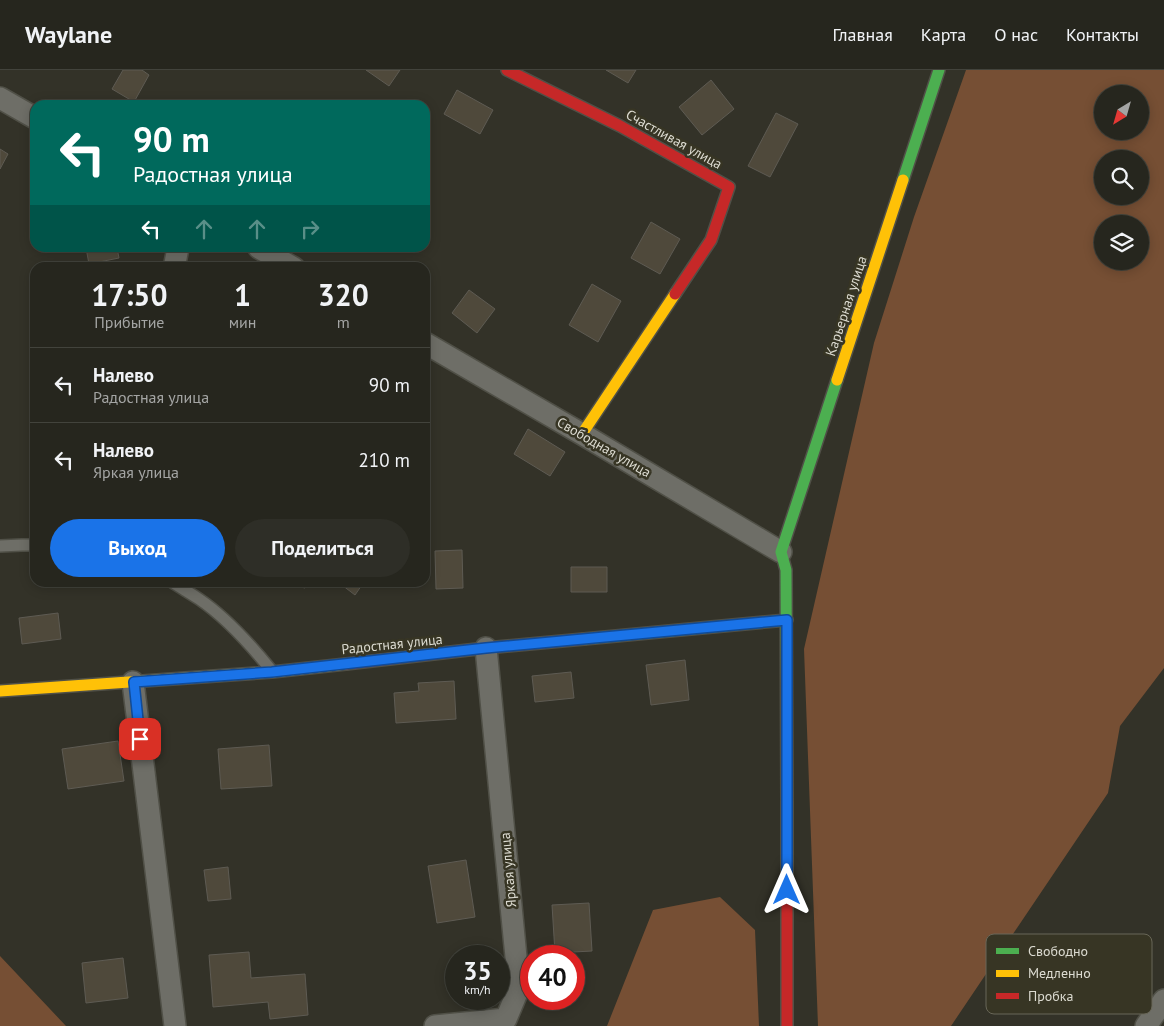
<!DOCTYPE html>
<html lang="ru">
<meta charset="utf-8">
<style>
body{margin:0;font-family:"PT Sans",sans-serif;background:#2e2e27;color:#f1f3f6;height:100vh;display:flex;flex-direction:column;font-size:19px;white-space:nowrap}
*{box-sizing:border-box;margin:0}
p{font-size:16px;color:#a4a5a4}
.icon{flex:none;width:28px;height:28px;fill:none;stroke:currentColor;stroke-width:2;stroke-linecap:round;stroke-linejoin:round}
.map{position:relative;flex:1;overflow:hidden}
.panel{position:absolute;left:30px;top:192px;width:400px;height:325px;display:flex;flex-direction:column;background:#26261e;border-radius:15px;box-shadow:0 2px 12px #0003,0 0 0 1px #42433c}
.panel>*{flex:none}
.guide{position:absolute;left:30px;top:30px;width:400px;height:152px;border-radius:15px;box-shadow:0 2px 12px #0003,0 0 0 1px #42433c;background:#00695c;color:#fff;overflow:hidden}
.needle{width:32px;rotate:217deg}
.buttons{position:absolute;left:1094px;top:15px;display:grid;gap:10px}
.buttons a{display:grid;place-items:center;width:55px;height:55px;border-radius:50%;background:#26261e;box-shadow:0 2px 12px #0003,0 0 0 1px #42433c;font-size:25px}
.speed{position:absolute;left:445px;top:875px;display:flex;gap:10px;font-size:25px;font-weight:700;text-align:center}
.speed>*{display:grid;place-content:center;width:65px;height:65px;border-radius:50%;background:#26261e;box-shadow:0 2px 12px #0003,0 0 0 1px #42433c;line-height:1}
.speed small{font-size:12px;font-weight:400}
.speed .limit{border:8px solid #d22;background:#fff;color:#111}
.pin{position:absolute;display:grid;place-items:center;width:42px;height:42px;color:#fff;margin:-21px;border-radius:10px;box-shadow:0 2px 8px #0006}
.me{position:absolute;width:55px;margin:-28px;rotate:0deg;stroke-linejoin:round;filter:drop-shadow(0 0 4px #0008)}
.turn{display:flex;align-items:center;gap:18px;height:105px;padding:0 20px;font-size:22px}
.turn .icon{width:65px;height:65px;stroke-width:2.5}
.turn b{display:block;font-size:35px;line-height:42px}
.lanes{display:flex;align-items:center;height:48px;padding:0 20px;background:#0003;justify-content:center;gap:25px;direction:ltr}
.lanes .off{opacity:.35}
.eta{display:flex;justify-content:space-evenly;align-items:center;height:85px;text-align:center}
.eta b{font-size:30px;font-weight:700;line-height:35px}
.cta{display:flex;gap:10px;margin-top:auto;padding:10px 20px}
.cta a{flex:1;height:58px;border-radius:30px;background:#1a73e8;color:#fff;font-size:20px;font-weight:700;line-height:58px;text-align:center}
.cta a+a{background:#2e2e27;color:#f1f3f6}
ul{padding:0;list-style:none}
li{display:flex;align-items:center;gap:15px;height:75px;padding:0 20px;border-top:1px solid #42433c}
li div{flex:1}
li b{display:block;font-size:19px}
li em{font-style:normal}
header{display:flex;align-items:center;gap:30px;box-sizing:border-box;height:70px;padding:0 25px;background:#26261e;border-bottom:1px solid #42433c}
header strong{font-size:24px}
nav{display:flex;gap:28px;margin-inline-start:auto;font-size:18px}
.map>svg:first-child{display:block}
.forest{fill:#764f34;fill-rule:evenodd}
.building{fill:#4f493b;stroke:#5e5b53}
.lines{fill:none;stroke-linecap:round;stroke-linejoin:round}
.lane-casing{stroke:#505047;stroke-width:14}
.street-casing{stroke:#505047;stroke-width:24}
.fast-casing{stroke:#505047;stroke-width:14}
.slow-casing{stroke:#505047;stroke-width:14}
.jam-casing{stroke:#505047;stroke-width:14}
.lane{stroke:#6e6e67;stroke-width:11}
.street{stroke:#6e6e67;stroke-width:21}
.fast{stroke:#4caf50;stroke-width:11}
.slow{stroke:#ffc107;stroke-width:11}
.jam{stroke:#c62828;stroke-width:11}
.route-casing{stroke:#114b97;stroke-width:12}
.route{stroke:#1a73e8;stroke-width:9}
.labels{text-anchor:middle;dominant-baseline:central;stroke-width:5;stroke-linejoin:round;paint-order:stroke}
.street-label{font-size:14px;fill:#dcdbd1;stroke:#373524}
.key{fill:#373524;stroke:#696758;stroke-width:1}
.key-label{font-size:14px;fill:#dcdbd1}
</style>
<header>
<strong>Waylane</strong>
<nav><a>Главная</a><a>Карта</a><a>О нас</a><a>Контакты</a></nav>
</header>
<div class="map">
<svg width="1164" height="956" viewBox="0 0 1164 956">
<rect width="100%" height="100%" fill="#333228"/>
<path class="forest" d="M966,0H1164V598L1120,656L1108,723L951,956H818L804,579L874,273L914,147ZM1102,24H1140V61H1102ZM1102,89H1140V126H1102ZM1102,154H1140V191H1102Z
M720,827L755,860L759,956H607L653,840Z
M0,886L66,956H0Z"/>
<path class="building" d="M123,0H142L149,5L134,32L112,19Z
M366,0H400L389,16Z
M606,0H636L628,13Z
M711,10L734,39L702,65L679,37Z
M457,20L493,40L480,64L444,44Z
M776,43L798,54L770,107L748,96Z
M0,79L8,84L0,99Z
M651,152L680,169L660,204L631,188Z
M86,178H117L119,188L89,194Z
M592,214L621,231L598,272L569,255Z
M469,220L495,239L477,263L452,243Z
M528,359L565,382L550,406L514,384Z
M462,480L463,518L436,519L435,481Z
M571,497H607V522H571Z
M291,512H307L305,518L290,514Z
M338,512H364L355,525Z
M58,543L61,569L22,574L19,548Z
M685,590L689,630L651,635L646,595Z
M571,602L574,628L535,632L532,606Z
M454,611L456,649L396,653L394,623L419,621L418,613Z
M118,671L124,711L68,719L62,679Z
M269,675L272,716L221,719L218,679Z
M466,790L475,847L437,853L428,796Z
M228,797L231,829L208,831L204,800Z
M589,833L592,881L555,883L552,835Z
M249,882L251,908L305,904L308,945L270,949L268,932L213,937L209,885Z
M123,888L128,928L86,933L82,893Z"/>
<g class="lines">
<defs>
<path id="lane" d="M0,476L22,475H35
M172,512C181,518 190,523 199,529C227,548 250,574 271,600"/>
<path id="street" d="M0,28L35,48
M259,178L294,198
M174,198L178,178
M425,273L582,364L781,482
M133,612L175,956
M435,956L506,949L519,918L486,578
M1146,956L1164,930"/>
<path id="fast" d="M903,110L939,0
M584,569L787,550
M787,731L786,500L781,482L837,310"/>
<path id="slow" d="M837,310L903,110
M582,364L675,224
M0,621L272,602L346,594"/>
<path id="jam" d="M507,0L620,56L729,117L711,170L675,224
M346,594L486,578L584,569
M787,731V956"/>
</defs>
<use href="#lane" class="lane-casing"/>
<use href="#street" class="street-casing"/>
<use href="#fast" class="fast-casing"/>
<use href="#slow" class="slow-casing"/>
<use href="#jam" class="jam-casing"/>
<use href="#lane" class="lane"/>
<use href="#street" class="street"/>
<use href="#fast" class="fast"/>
<use href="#slow" class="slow"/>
<use href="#jam" class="jam"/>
</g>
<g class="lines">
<defs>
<path id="route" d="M140,669L134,612L272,602L486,578L787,550V820"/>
</defs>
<use href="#route" class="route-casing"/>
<use href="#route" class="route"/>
</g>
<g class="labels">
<g class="street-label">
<text transform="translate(674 69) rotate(29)">Счастливая улица</text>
<text transform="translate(846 236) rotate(-72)">Карьерная улица</text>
<text transform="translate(604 377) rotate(30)">Свободная улица</text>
<text transform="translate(392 574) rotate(-6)">Радостная улица</text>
<text transform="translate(508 800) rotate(-95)">Яркая улица</text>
</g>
</g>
<rect x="986" y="864" width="166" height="80" rx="8" class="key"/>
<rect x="996" y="878" width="23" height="6" fill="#4caf50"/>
<rect x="996" y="900" width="23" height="7" fill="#ffc107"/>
<rect x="996" y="923" width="23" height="6" fill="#c62828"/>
<g class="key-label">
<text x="1028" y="886">Свободно</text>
<text x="1028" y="908">Медленно</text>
<text x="1028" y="931">Пробка</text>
</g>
</svg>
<div class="buttons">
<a><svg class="needle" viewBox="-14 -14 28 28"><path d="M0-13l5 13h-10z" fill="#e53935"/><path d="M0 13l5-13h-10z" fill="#a4a5a4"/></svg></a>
<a><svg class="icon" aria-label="search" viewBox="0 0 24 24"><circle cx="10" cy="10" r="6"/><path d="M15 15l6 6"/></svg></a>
<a><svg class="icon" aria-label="layers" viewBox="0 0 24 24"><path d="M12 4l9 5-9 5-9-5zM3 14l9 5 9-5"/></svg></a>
</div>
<div class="speed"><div>35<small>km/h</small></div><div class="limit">40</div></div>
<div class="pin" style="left:140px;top:669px;background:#d93025"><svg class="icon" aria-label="arrive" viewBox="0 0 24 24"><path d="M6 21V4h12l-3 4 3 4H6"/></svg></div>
<svg class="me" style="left:787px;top:820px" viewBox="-20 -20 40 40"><path d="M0-17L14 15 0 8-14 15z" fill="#1a73e8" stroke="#fff" stroke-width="4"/></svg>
<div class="guide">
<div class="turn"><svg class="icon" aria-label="left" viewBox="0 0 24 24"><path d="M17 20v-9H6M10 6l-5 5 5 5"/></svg><div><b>90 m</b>Радостная улица</div></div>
<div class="lanes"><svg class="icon" aria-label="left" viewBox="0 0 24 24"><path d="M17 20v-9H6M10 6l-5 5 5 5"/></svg><svg class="icon off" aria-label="ahead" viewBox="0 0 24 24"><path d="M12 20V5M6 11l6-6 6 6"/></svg><svg class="icon off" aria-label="ahead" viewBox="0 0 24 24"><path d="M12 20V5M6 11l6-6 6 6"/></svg><svg class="icon off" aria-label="right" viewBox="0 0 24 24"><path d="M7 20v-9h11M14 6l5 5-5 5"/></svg></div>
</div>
<section class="panel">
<div class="eta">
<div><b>17:50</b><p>Прибытие</p></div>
<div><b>1</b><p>мин</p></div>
<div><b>320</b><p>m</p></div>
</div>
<ul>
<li><svg class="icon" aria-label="left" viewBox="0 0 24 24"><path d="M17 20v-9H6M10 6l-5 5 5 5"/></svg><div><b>Налево</b><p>Радостная улица</p></div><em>90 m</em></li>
<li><svg class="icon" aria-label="left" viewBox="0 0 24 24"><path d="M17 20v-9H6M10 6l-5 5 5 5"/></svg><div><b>Налево</b><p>Яркая улица</p></div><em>210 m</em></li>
</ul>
<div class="cta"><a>Выход</a><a>Поделиться</a></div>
</section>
</div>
